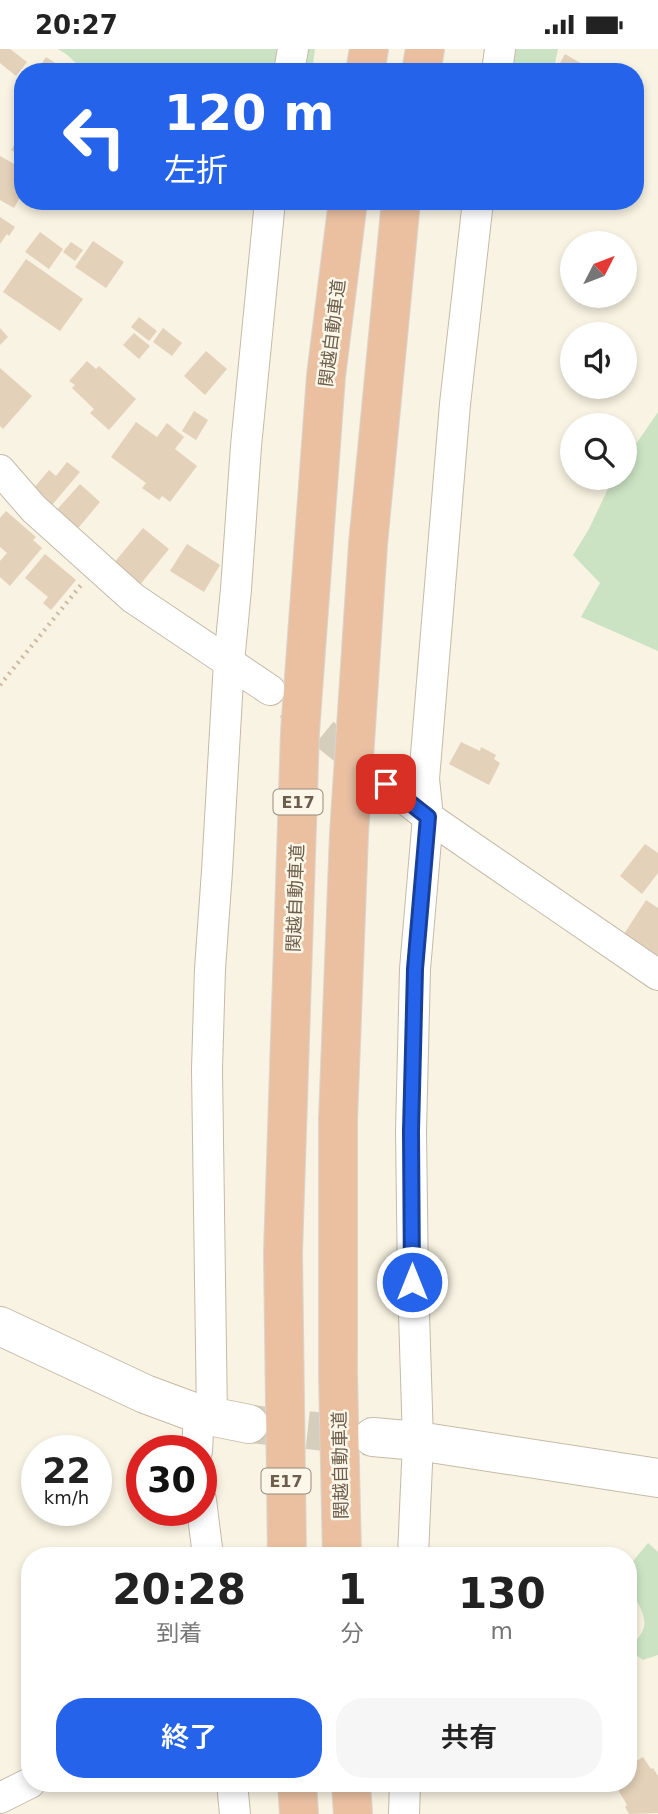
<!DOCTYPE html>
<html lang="ja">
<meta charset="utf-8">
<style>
body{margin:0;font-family:"DejaVu Sans","Noto Sans JP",sans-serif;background:#f6f6f6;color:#222;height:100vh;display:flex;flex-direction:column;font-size:26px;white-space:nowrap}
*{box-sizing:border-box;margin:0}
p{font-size:23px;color:#767676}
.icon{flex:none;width:38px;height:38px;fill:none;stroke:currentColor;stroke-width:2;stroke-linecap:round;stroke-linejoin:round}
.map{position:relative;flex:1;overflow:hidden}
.details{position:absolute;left:21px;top:1498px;width:616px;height:245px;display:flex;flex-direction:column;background:#fff;border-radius:28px;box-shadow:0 4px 10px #0003}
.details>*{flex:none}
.top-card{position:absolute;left:14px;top:14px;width:630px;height:147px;border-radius:28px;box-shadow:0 4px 10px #0003;background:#2563eb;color:#fff;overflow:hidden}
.needle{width:46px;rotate:48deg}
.controls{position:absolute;left:560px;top:182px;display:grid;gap:14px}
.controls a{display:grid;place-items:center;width:77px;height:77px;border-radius:50%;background:#fff;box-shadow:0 4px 10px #0003;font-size:35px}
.speed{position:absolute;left:21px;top:1386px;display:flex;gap:14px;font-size:35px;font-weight:700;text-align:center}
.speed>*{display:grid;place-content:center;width:91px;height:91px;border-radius:50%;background:#fff;box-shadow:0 4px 10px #0003;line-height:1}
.speed small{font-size:18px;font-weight:400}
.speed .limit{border:10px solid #d22;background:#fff;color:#111}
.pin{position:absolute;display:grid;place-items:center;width:60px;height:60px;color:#fff;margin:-30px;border-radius:14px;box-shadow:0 4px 10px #0006}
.me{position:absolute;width:77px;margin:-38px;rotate:0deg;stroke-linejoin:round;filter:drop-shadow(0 0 5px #0008)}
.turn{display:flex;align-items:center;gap:24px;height:147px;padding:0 35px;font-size:32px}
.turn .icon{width:91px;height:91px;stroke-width:2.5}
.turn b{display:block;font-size:49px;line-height:60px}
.eta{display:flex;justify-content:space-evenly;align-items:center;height:119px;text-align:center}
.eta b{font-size:42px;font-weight:600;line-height:49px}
.button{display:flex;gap:14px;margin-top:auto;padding:14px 35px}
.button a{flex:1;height:80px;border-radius:28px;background:#2563eb;color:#fff;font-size:28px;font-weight:600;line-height:80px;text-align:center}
.button a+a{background:#f6f6f6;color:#222}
.status{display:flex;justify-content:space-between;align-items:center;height:49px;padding:0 35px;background:#fff;direction:ltr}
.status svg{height:19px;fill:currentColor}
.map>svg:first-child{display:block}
.green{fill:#cbe3c3}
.building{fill:#e4d1b9}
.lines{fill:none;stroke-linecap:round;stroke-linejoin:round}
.street-tunnel{stroke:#d5cebc;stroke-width:30;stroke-dasharray:30 15;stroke-linecap:butt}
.secondary-tunnel{stroke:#d5cebc;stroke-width:38;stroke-dasharray:38 19;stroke-linecap:butt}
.street-casing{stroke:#c5baa9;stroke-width:32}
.secondary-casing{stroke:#c7bba7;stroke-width:40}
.highway-casing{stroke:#d9d5d0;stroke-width:40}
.path{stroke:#cebaa2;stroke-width:4.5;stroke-dasharray:2 5;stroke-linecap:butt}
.street{stroke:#fff;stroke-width:30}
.secondary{stroke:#fff;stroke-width:38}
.highway{stroke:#eac0a1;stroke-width:38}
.route-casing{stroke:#184099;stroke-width:18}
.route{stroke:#2563eb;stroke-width:12}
.labels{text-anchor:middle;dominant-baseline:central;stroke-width:5;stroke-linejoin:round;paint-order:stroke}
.shield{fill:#fcf7e8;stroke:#978b7b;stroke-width:2}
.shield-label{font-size:16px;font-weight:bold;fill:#6c5d4c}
.street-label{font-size:18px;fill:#6c5d4c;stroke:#fcf7e8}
</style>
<div class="status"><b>20:27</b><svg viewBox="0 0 49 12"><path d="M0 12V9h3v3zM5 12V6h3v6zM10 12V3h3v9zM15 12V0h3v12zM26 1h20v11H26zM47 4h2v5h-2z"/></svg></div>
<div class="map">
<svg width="658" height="1765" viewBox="0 0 658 1765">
<rect width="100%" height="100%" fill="#f8f3e2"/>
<path class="green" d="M58,0H315L312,23H86L66,5Z
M511,0H558L553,23H510Z
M658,363V602L581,568L600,534L573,506L589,480L613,429H625V411Z
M648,1494L658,1503V1606L643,1611L628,1600C632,1595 639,1589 642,1583C653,1562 622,1543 629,1521C632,1511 642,1502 648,1494Z"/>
<path class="building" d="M0,0H10L27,13L16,27L0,14Z
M565,5L589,19L587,23H555Z
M46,8L69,23H36Z
M20,87L23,89V108L11,101Z
M0,107L23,120V143L14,159L0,151Z
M0,168L15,178L9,187L7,185L0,195Z
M40,183L63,200L49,220L25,203Z
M93,192L124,213L106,239L75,218Z
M71,193L83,201L75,212L63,203Z
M26,210L83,250L60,282L3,243Z
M139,268L157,282L149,292L131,278Z
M0,279L8,288L0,296Z
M163,279L182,294L172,307L153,293Z
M134,284L150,297L139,310L123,296Z
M206,302L227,320L205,346L184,327Z
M87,312L96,320L99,317L136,350L109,381L90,364L94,360L72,339L75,336L69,332Z
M0,319L32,347L3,380L0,377Z
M194,362L208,371L196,391L182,382Z
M136,373L157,388L167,374L184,388L175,400L197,417L170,453L162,447L159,451L142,439L146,434L111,408Z
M67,413L80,423L52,456L33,440L49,421L56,427Z
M80,435L100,453L74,484L53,465Z
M6,462L36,488L33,491L42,499L10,537L0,528V512L7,504L0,498V469Z
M143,479L169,500L139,537L113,515Z
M187,495L220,516L204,543L170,522Z
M45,505L76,531L51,561L43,554L48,548L25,529Z
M461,693L480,702L481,698L496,706L494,710L500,714L489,736L449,715Z
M645,795L658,804V824L642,845L620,827Z
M646,851L658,859V907L624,885Z
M643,1708L651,1720L653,1719L658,1727V1764L629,1765L625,1758L627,1756L614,1734H628V1717Z"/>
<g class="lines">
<path class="street-tunnel" d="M289,656L386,735"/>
<path class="secondary-tunnel" d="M251,1375L372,1388"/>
<defs>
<path id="street" d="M289,23L293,0
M497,23L500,0
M0,421L34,460L133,549L270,641
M386,735L428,768L658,926
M212,1369L207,1020L210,920L217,822L229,613L236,540L246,397L270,152
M197,1402L199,1365
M201,1451L208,1507
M413,1507L418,1392L413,1233L411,1082L415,920L428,768L424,730L455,355L478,152
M232,1734L235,1765
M0,1749L30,1734
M404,1765L405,1734"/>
<path id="secondary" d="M0,1277L145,1345L199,1365L249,1375
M373,1388L418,1392L658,1429"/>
<path id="highway" d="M365,23L369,0
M421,23L425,0
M287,1507L283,1204L300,683L326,327L348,152
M342,1507L338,1325V1071L349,785L368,495L401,152
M297,1734L299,1765
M351,1734L353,1765"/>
</defs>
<use href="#street" class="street-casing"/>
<use href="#secondary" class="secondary-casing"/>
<use href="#highway" class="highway-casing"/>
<path class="path" d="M0,636L81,536"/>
<use href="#street" class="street"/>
<use href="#secondary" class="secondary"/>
<use href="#highway" class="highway"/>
</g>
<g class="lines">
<defs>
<path id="route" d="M386,735L428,768L415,920L411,1082L412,1233"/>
</defs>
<use href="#route" class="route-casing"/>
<use href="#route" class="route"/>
</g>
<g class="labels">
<g class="shield">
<rect x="273.5" y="740.5" width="49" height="25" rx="5"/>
<rect x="261.5" y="1419.5" width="49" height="25" rx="5"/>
</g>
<g class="shield-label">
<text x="298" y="753">E17</text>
<text x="286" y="1432">E17</text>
</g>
<g class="street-label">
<text transform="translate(332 284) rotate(-83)">関越自動車道</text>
<text transform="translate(295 849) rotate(-88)">関越自動車道</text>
<text transform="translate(340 1416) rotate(-91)">関越自動車道</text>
</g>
</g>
</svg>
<div class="controls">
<a><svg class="needle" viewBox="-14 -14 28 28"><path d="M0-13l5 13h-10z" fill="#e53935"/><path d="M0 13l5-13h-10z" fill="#767676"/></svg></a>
<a><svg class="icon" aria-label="sound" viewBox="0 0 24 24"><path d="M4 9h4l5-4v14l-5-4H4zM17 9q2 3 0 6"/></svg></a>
<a><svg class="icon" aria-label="search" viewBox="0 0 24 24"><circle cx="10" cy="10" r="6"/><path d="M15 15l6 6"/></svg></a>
</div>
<div class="speed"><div>22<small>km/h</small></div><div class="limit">30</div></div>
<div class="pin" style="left:386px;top:735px;background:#d93025"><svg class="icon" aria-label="arrive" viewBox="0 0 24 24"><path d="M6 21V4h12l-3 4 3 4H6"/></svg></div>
<svg class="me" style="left:412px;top:1233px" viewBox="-20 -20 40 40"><circle r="17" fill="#2563eb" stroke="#fff" stroke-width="3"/><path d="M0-11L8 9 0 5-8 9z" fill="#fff"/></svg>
<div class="top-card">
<div class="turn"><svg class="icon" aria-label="left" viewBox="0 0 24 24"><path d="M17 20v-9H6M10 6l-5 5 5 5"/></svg><div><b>120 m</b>左折</div></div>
</div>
<section class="details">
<div class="eta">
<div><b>20:28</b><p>到着</p></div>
<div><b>1</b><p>分</p></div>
<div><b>130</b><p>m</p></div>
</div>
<div class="button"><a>終了</a><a>共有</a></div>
</section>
</div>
